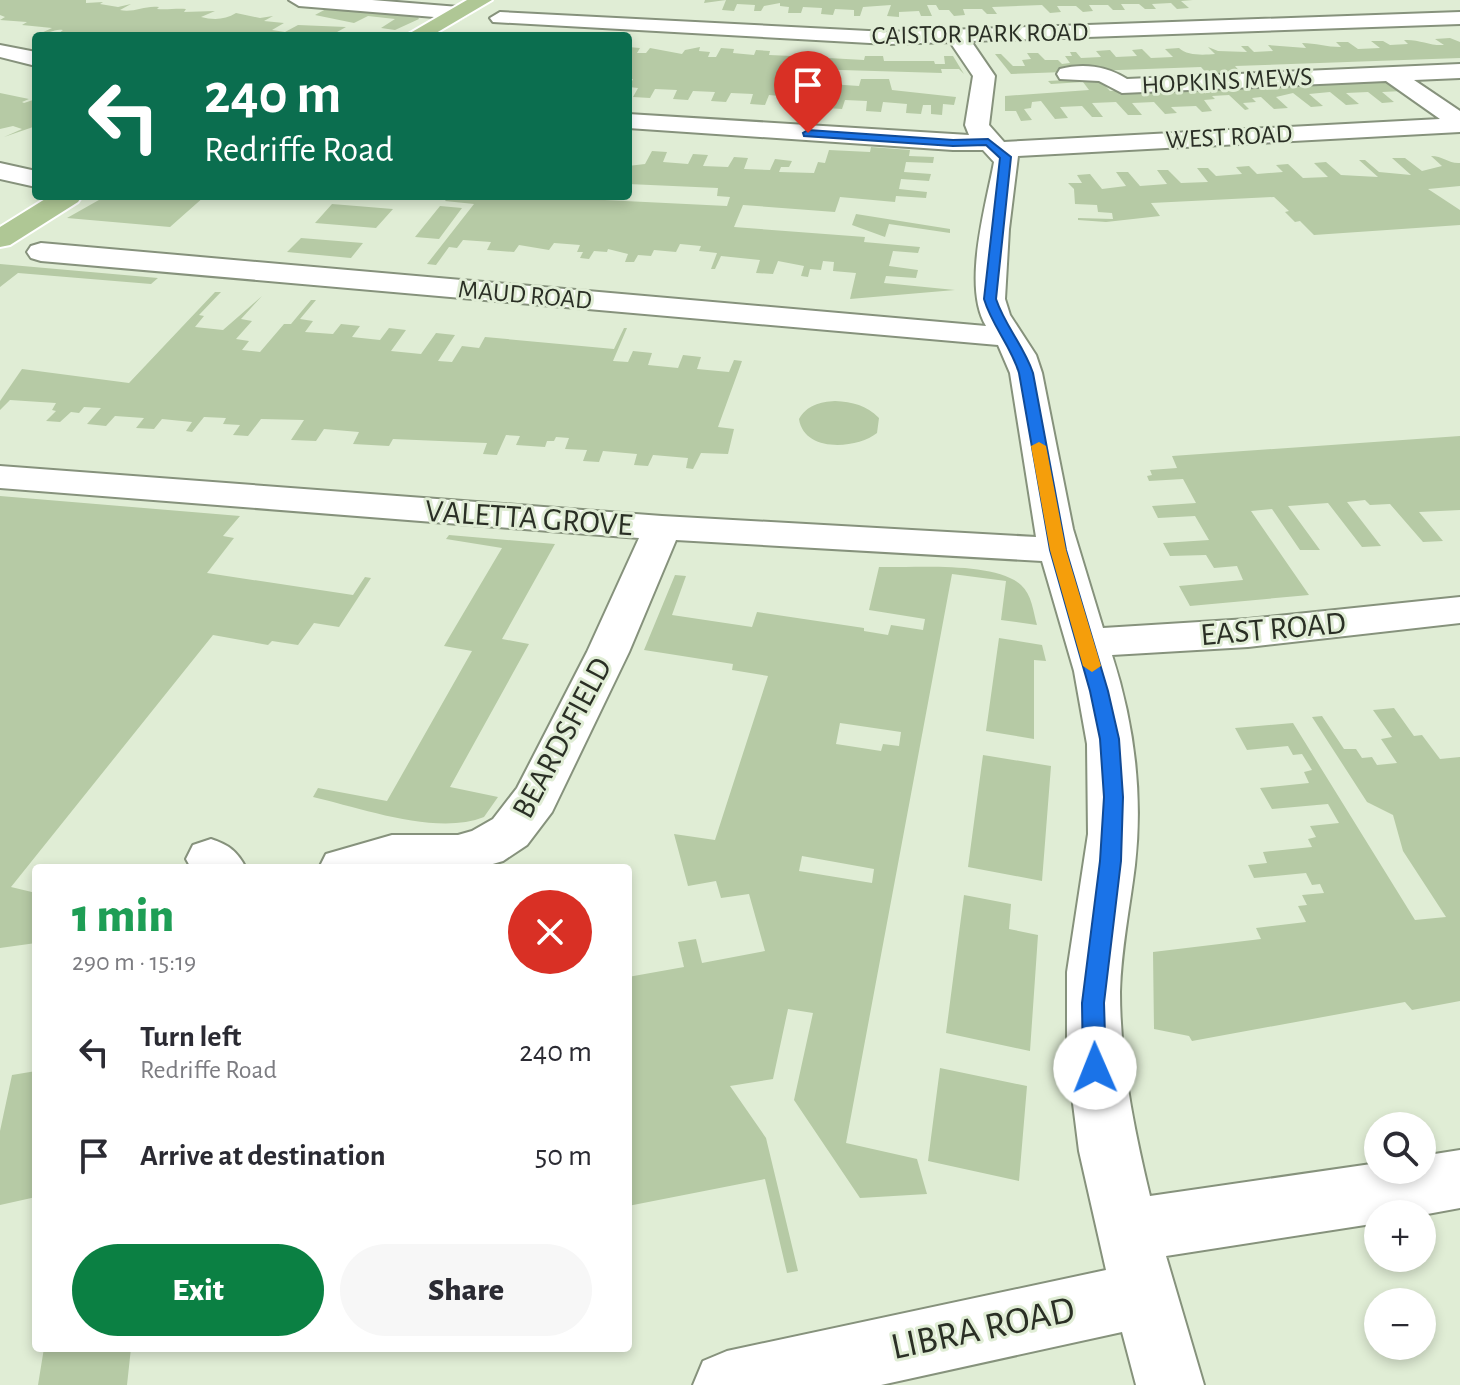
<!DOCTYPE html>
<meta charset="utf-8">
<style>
body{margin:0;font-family:"Alegreya Sans",sans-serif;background:#f7f7f7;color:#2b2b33;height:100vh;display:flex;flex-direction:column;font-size:30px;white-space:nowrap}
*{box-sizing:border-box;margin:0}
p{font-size:26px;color:#7c7c81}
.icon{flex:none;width:44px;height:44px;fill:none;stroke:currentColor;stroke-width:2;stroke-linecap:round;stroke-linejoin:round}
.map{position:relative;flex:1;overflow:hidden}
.drawer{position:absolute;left:32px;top:864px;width:600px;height:488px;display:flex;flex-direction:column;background:#fff;border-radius:8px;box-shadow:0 4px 12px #0003}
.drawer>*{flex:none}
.banner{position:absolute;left:32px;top:32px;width:600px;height:168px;border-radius:8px;box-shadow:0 4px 12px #0003;background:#0b6e4f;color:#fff;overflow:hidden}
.tools{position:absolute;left:1364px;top:1112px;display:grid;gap:16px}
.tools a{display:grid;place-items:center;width:72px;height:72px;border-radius:50%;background:#fff;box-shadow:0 4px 12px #0003;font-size:40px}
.pin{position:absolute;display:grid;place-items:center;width:68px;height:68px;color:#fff;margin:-82px -34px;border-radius:50% 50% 50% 0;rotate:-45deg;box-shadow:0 0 8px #0007}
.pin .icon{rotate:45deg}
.me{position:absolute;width:88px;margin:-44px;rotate:359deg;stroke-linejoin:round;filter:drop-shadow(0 0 6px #0008)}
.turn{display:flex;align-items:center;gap:28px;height:168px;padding:0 40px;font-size:36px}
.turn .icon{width:104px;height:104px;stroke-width:2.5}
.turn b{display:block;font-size:56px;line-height:68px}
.round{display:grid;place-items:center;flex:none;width:84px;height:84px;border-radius:42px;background:#f7f7f7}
.overview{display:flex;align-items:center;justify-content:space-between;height:136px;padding:0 40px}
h1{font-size:48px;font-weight:800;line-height:60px;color:#1e9e55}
.cta{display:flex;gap:16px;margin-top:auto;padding:16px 40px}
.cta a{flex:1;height:92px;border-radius:48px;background:#0b8043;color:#fff;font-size:32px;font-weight:800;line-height:92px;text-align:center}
.cta a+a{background:#f7f7f7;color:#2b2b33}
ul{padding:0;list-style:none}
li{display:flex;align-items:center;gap:24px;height:104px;padding:0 40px}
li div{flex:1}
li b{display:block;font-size:30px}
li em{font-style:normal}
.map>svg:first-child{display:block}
.green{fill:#b6caa5;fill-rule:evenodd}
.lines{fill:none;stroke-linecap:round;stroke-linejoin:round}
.minor-casing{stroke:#86927c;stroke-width:4}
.primary-casing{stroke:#fff;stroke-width:4}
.minor{fill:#fff;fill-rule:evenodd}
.primary{fill:#afc795;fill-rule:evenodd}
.route{fill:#1a73e8;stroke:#114b97;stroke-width:2}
.slow{fill:#f59e0b}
.labels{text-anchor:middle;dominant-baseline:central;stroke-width:6;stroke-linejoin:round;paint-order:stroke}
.far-street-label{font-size:26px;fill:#2a2f25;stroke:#e0edd5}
.street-label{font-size:32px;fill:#2a2f25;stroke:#e0edd5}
.near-street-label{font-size:38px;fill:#2a2f25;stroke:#e0edd5}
</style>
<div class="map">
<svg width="1460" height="1385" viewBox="0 0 1460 1385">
<rect width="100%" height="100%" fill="#e0edd5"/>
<path class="green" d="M0,0H86V3L103,2L100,4L118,7L131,4L120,10C134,13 145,5 159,7L157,9C167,10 177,8 186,9L184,12L215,11L201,17C213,20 225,20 236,13L260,18L273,16L264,21L284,23L272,30L285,32L298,25L346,27L330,36H66L59,33L63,30C54,28 47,35 39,34L52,28L22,25L27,22L0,20L5,17L0,15Z
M705,0H1193L1181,1L1189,8L1177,9L1171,3L1152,4L1156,9H1145L1139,4H1121L1125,10H1113L1108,5H1089L1093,11L1083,12L1076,6H1057L1061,12L1050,13L1042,5L992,7L997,14H987L982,9H963L965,15L954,16L949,10H939L936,5H927L932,16H921L919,11L899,12V17L887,16L891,5L863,7L860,16H854V10L835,9L833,15L821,14L822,8L803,7L801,13H788L789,7L780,6V3L764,6L761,11H754L755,5L737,4L734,11L722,10L726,0L704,3Z
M326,9L417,15L419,19L395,30L381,28L395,19L368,16L354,23L315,15Z
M1450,38L1460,42V58L1235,66L1243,75L1209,76L1201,67L1011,74L995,54H1001L1013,66H1025L1022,60L1031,59L1027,53H1038L1045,60H1058L1062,64L1070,63L1065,56H1072L1070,52H1076L1081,58L1101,57L1096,51L1110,50L1116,57L1137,56L1132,50L1142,49L1151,58L1173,57L1165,49L1179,48C1187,56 1204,55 1215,54L1208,47L1218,51L1247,52L1241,46H1248L1254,52L1273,51L1268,45L1306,48L1302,43C1316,43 1326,47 1341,47L1336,42H1348L1358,49L1380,48L1371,41H1383L1390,45L1408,44L1404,40C1419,39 1430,46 1444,45L1435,39Z
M628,47L640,48L637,53H646L650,48L682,54L685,50L700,47L699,51L710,52L708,57H716L721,48L734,49L733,53L754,55L756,50L770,51L769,55L815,57L814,61L827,62L828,58L864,60L865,56H883L884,61H934L935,64H945L944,56H953L964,74L959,69H941L942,73L807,69L801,82L859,86L861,79H889L892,90L956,97L954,105L943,104L942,115L931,114V105H923L921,114L906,113L907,104L883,102L881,112L866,111L867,101L845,100L842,109L827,108L829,99L807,98L803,107L789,106L791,97L769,95L765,105L750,104L753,94L731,93L726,102L711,101L715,92L693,91L688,100L673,99L677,90L655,89L650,98L633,97L638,88L629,87L633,79H628Z
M1098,78L1110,91L1375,79H1387L1403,91L1382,92L1394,102L1382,103L1368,92L1346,93L1359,104L1346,105L1330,92L1309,94L1323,106L1311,107L1293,93L1276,97L1288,108L1274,109L1261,97L1252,98L1256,102L1243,103L1249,109L1245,110L1229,95L1212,96L1215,99L1204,100L1212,111L1202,112L1196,106L1171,107L1177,113L1165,114L1154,102L1132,103L1142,115H1128L1116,102L1092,103L1103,117H1092L1082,106L1060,107L1068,118L1055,119L1041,101L1032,102L1031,108L1024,109L1032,120L1021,121L1016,111H1005V96L1089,90L1083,82L1051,84L1048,81Z
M0,93L29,99L22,102L24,103L36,99V126L4,137L22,129L13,126L0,129Z
M871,147L910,150L909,156L934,157L933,163L906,162L904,172L931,174L929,181L901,179L899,189L927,192L926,198L896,196L895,202L840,197L835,212L743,205L734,227L865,237L864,242L920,247L918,253L893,251L889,266L918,270L916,278L886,276L884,283L955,290L850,299L856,273L833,271L834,262L823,261L821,270L810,269L808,277L801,276L804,266L778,261L773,274L756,273L760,260L721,256L715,269H711L717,253L699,251L701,246L680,244L676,252L654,250L651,256L638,255L634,262H625L628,254L608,249L607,252L594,251L589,259L580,258L583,252H577L580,245L554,243L549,250L519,245L514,252L487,250L491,242L463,240L457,248L449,247L436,265L427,264L474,204L445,201L449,196H584V199L727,206L730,197L717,196L718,188L628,184V166L645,164L652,151L667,152L663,162L688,164L693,154L708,155L703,166L728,167L734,157L748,158L744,169L770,170L775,159L792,161L789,167H781L779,172L814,173L818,162L825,163L829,150L870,152Z
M1431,156C1443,156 1449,164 1460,163V186L1428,189L1460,210V225L1314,235L1300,221L1295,222L1285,212L1289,211L1274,197L1151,203L1160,216L1106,222L1078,220V218L1113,219L1112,213L1098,212L1097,205L1075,204L1074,189L1068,183H1082L1077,175L1090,174L1102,189L1126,186L1116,172H1128L1140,186L1167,184L1157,170H1168L1181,183L1208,182L1197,168H1208L1216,176L1242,174L1236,167L1249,166L1257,174L1283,172L1276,165L1288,164L1303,178L1328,177L1314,163L1326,162L1341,175L1378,177L1359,160H1365L1379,172L1411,175L1392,158H1405L1422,171L1442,166Z
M106,196H205L170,227L67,218Z
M332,204L393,209L376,228L315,223Z
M440,206L462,208L439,239L415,237Z
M856,214L950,229V233L889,224L885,237L852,225Z
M301,238L363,243L351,258L287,252Z
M0,264L158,278L151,284L18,273L0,287Z
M215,292H221L199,315L204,316L195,327L223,330L262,296L241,319L252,321L236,339L249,341L242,350L260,352L284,324H291L311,300H316L300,319L313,321L305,332L333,334L341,324L360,326L352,337L380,340L389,328L406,330L391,351L421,354L436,333L455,335L438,361L452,362L462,346L479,348L485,337L614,349L624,328H627L613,361L628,362L633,351L652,353L648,365L678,368L683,355L701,357L697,369L729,372L734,360L742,361L718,427L734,429L728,454L701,453L693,469L686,468L688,458L653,455L648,466L634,465L637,454L603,451L599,462L583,461L587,450L565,449L569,438L556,437L554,441H547L545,447L516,445L520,436L506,435L497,455L483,454L487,443L393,439L389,446L353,444L359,432L324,429L316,441L291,440L304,420L261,419L248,436L233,435L240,425L223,424L226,418L204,417L192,432L186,431L192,422L162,419L154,429L136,428L144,418L115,416L106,426L87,424L101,408L84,407L79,413L71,412L60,422L46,421L56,411L52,410L56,403L10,400L0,410V401L22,369L129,383Z
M835,401C853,402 866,405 879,418L877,433C857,449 804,453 799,419C807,405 820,402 835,401Z
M1460,436V510L1419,512L1443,541L1423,542L1390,504L1370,505L1365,500L1347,502L1381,546L1362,547L1328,503L1288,506L1320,550H1300L1272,509L1251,511L1309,595L1190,606L1179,586L1243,580L1237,566L1214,568L1206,555L1170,556L1163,543L1209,540L1195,516L1158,518L1152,506L1196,503L1183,479L1149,481L1147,476L1152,475L1150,470L1177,468L1172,456Z
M0,496L240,516L223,536L234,538L207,573L353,595L365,577L371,578L339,627L314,623L298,645L272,641L268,645L213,635L11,887L36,893V943L0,948Z
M449,535L555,544L502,639L529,644L450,787L498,797L484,817C437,836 361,808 313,797L318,788L387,801L472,651L444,646L502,548L446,539Z
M879,567C914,568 995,561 1021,585C1032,595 1033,611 1037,625L1001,620L1006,581L952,574L846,1143L917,1159L927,1194L860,1198L794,1100L813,1013L788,1009L773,1079L730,1086L766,1138L798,1271L787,1273L765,1179L628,1206V977L684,967L678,942L696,939L702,963L765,951L749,894L721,898L716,881L688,886L674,834L715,840L768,676L732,670L733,664L644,650L675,575L686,576L672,615L752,627L757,612L864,628V631L888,635L891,625L923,630L925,619L869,610ZM840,723L901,732L899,746L883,744L881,751L836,744ZM802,856L874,869L872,883L799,871Z
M999,638L1042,645L1046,661L1034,660V739L986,731Z
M1394,708L1414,736L1422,735L1440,759L1460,757V1001L1412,1010L1405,1002L1192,1041L1189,1036L1154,1029L1153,952L1261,939L1256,928L1306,922L1298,906L1307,905L1302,895L1324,893L1320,884L1312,885L1306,873L1254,878L1248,865L1267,863L1263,852L1312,847L1308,839L1316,837L1310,826L1339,823L1328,804L1272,809L1260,788L1309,783L1304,772L1312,770L1302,754L1293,755L1288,746L1247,750L1235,728L1293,723L1415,920L1446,917L1403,851L1393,815L1367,802L1312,717L1322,716L1344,749H1356L1362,758L1372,757L1377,765L1397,763L1381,739L1392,737L1373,710Z
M983,755L1051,766L1042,881L968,867Z
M964,895L1011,904L1009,929L1038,935L1030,1051L946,1033Z
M940,1068L1027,1086L1019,1181L928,1161Z
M36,1071V1197L0,1205V1131L12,1075Z
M44,1348H131L127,1385H38Z"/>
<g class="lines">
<defs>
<path id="minor" d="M289,0H372L459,7L469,13L459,19L299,6Z
M500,12L888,32L1460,12V24L971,41L995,76L989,125L1004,142L1440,119L1386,81L1122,93L1099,81L1060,79L1057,74L1060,69C1083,63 1107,66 1127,79L1460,64V78L1414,80L1460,111V132L1018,156L1009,229L1005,299L1010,315L1036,355L1042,373L1073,529L1103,628L1248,619L1460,597V623L1248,647L1112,655C1134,723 1143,795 1135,865C1130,907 1121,949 1120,992C1120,1061 1134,1129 1150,1196L1378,1163V1170H1422V1156L1460,1150V1208L1422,1215L1378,1214V1223L1166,1256L1204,1385H1136L1122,1332L881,1385H693L703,1361L727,1351L1106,1270L1079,1151L1067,1056V972L1088,834L1087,744L1074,671L1042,561L676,540L629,652L552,812L527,845L503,861L479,868H319L326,854L392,835H458L472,831L493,819L517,788L587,652L639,538L0,488V466L662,516L1036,537L1010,373L998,345L41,261L31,258L27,252L31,246L41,243L986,326C962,286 986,206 994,162L983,150H953L628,128V114L969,135L965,125L973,76L950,42L888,44L493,22L490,18Z
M0,45L36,52V66L0,57Z
M0,163L36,171V187L0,179Z
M211,839C229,845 237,851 246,868H191L186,859L193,845Z"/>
<path id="primary" d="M467,0H492L431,36H405Z
M50,196H82L78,202L10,245L0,247V227Z"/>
</defs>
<use href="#minor" class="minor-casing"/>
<use href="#primary" class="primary-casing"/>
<use href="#minor" class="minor"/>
<use href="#primary" class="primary"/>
</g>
<path class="route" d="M808,130L953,140L988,139L1011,157L996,299C1005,326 1024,346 1033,373L1066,550L1108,691L1119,739L1123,797L1121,861L1104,1003L1106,1068L1103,1075L1095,1078L1086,1075L1083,1068L1082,1003L1100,861L1104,797L1100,739L1090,691L1050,550L1019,373C1011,346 992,326 984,299L1000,158L986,145L953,146L804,136L803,133Z"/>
<path class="slow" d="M1039,442L1046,446L1066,550L1101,666L1092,672L1083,666L1050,550L1031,446Z"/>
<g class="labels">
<g class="far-street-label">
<text transform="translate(980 34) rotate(-1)">CAISTOR PARK ROAD</text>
<text transform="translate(1227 81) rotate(-3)">HOPKINS MEWS</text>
<text transform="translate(1229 137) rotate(-3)">WEST ROAD</text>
<text transform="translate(525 295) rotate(5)">MAUD ROAD</text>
</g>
<g class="street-label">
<text transform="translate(529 518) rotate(4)">VALETTA GROVE</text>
<text transform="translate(1273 629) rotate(-5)">EAST ROAD</text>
<text transform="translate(562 738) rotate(-62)">BEARDSFIELD</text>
</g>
<g class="near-street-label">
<text transform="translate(983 1329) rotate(-12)">LIBRA ROAD</text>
</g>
</g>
</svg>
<div class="tools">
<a><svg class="icon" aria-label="search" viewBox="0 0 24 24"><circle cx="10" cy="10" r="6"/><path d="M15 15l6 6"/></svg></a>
<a>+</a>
<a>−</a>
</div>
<div class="pin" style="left:808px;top:133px;background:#d93025"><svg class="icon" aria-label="arrive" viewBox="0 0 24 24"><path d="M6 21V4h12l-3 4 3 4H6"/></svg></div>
<svg class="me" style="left:1095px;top:1068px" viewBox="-20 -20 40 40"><circle r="19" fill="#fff"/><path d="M0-13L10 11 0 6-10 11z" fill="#1a73e8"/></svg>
<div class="banner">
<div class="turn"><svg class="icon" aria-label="left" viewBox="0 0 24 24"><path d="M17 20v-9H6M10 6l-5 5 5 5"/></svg><div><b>240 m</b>Redriffe Road</div></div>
</div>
<section class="drawer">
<div class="overview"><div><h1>1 min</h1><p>290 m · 15:19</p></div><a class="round" style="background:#d93025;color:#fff"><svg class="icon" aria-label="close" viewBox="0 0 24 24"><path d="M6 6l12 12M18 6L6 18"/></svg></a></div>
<ul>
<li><svg class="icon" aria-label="left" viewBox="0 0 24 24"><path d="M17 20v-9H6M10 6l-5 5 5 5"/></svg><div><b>Turn left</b><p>Redriffe Road</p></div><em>240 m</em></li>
<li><svg class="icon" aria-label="arrive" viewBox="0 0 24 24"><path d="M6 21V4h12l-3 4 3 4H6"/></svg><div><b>Arrive at destination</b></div><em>50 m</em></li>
</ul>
<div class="cta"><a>Exit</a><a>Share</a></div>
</section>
</div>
